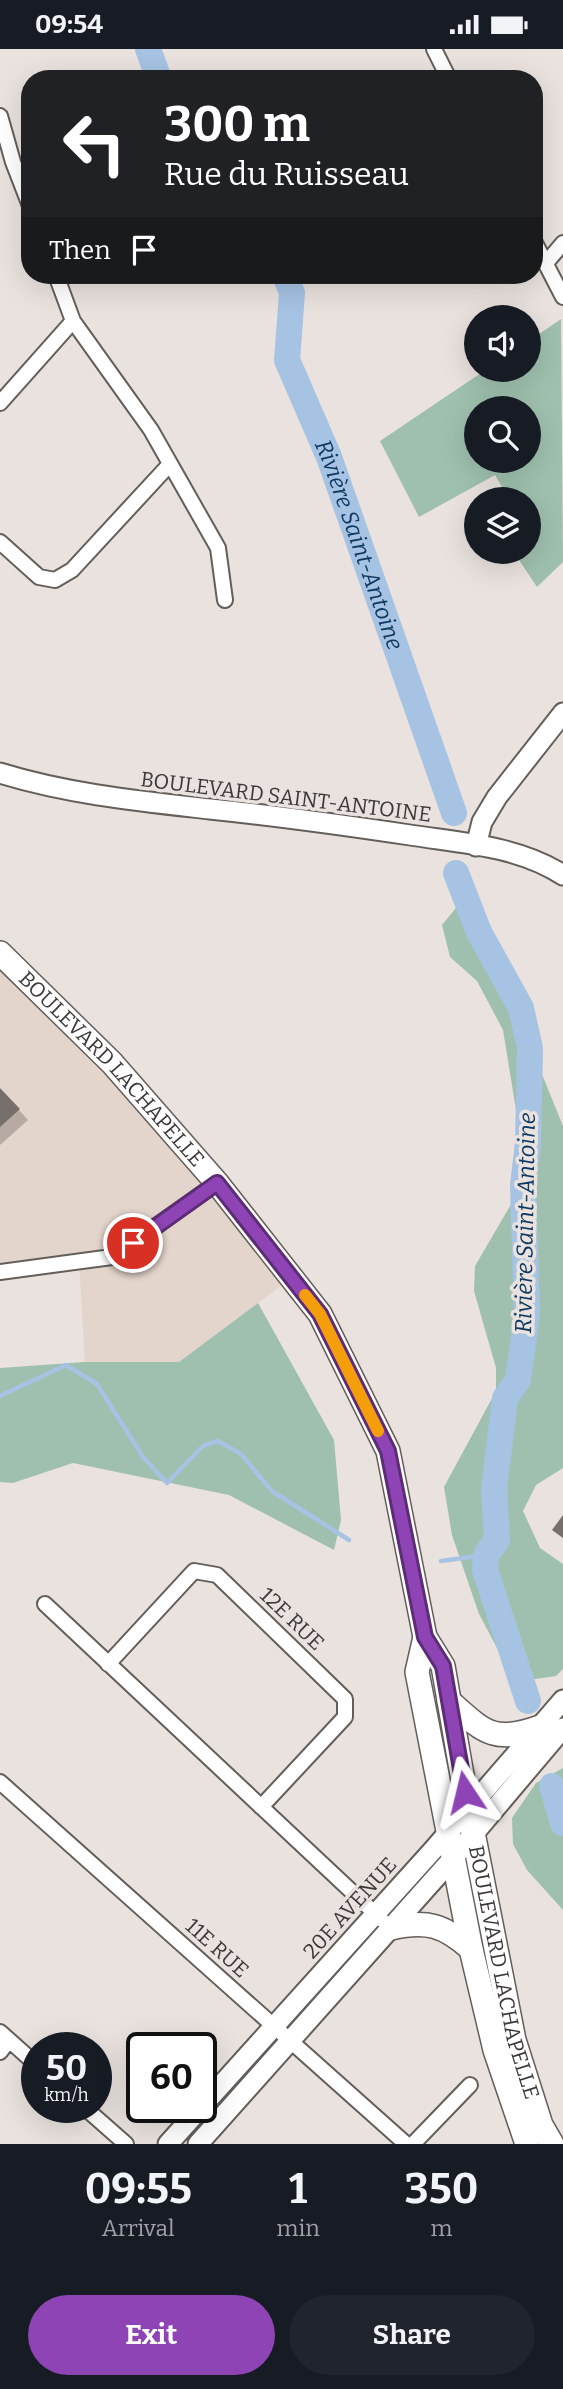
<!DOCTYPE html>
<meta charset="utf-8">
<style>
body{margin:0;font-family:Bitter,serif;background:#20242c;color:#f1f3f6;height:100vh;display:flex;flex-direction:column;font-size:26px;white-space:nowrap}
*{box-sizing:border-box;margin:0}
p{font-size:23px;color:#9ea1a6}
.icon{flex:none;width:38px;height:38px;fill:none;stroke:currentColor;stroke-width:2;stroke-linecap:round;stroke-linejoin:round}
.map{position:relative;height:2095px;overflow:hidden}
.details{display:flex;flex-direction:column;background:#171b24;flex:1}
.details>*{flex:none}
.guide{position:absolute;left:21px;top:21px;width:522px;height:214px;border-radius:28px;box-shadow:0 7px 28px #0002;background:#202124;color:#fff;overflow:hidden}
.buttons{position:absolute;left:464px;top:256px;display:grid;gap:14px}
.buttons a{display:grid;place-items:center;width:77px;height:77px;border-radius:50%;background:#171b24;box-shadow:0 7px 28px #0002;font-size:35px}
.speed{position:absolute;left:21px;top:1983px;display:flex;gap:14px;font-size:35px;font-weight:700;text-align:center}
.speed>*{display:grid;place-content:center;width:91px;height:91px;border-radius:50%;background:#171b24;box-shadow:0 7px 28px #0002;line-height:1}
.speed small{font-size:18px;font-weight:400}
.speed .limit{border:4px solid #111;border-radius:10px;background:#fff;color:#111}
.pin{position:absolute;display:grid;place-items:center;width:60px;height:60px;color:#fff;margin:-30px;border:4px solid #fff;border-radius:50%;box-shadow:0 2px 7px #0007}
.me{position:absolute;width:77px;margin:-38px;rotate:350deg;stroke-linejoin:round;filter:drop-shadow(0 0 5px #0008)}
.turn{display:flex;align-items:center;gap:24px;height:147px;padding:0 28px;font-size:32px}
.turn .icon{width:91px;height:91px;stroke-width:2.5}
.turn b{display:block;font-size:49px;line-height:60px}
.then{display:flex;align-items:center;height:66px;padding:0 28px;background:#0003;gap:14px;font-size:26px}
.eta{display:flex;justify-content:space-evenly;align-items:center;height:119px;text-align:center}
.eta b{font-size:42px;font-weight:700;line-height:49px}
.primary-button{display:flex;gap:14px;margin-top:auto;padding:14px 28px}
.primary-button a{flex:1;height:80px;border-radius:42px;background:#8f44b5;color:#fff;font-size:28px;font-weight:700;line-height:80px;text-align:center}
.primary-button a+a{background:#20242c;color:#f1f3f6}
.status{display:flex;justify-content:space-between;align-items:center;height:49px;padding:0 35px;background:#171b24;direction:ltr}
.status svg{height:19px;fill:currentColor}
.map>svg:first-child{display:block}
.built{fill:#e4d5cc}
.green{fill:#9fc0ae;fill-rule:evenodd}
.shadow{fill:#0003}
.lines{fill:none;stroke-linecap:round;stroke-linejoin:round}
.stream{stroke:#a6c3e3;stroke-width:4.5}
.river{stroke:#a6c3e3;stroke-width:26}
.building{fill:#766f6b}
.minor-casing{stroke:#645e5a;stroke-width:18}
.tertiary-casing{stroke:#645e5a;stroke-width:23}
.primary-casing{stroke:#645e5a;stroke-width:26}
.minor{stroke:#fff;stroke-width:14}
.tertiary{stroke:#fff;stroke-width:19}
.primary{stroke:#fff;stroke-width:23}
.route-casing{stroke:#5d2c76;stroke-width:18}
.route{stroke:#8f44b5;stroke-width:12}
.slow{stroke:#f59e0b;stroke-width:12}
.labels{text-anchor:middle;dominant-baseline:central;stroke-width:7;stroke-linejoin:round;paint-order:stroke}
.street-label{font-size:21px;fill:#3b3837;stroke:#e9e2de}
.water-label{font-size:23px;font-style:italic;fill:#0e3962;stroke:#e9e2de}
</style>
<div class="status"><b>09:54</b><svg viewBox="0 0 49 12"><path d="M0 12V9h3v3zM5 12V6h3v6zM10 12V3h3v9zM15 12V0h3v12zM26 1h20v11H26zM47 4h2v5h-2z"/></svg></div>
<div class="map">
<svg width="563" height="2095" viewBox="0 0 563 2095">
<rect width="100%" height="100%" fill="#e9e2de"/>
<path class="built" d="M0,897L266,1197L283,1235L179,1313H85L79,1213L0,1220Z"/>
<path class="green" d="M561,270L563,513L537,538L513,502H528V450H509L495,426L419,468L380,392L487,320H528L529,292ZM476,359H528V411H476Z
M460,854L507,939L563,1077V1419L536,1436L523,1462L540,1499L563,1515V1620L556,1627L515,1633L479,1565L452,1486L444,1438L496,1342V1319L474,1242L475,1217L527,1128L503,981L477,932L450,908L442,876Z
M258,1254L334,1391L341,1471L334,1501L229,1446L73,1414L13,1434L0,1433V1319L85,1313H179Z
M563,1719V1861L527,1821L513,1795L512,1769L536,1734Z"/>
<path class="shadow" d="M0,1040L28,1071L0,1096Z"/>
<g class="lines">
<path class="stream" d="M0,1347L66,1316L97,1335L143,1408L167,1434L203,1397L218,1392L241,1405L272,1442L349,1491
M441,1512L486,1506"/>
<g class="river">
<path d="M148,0L159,30"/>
<path id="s1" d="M285,226L292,244L287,311L329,408L454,764"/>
<path d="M456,824L479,883L521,959L530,999L528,1094L523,1136L527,1265L518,1331L505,1349L494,1440L497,1491L486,1506L485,1521L528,1652"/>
<path d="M552,1737L563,1774"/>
</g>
</g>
<path class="building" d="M0,1039L20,1060L0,1078Z
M563,1466V1489L552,1481Z"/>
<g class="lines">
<defs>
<path id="minor" d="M434,0L449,30
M0,67L13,113L30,157
M534,192L563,248
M546,214L563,194
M56,226L73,272L151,381L218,499L225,551
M0,354L73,272
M0,493L39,528L55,531L72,521L170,415
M0,1223L112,1208L217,1134
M45,1555L382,1871
M108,1615L194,1522L217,1526L345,1650V1668L261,1758
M0,1733L406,2095
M0,1983L37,2016
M0,2003L9,1991
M84,2058L126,2095
M413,2095L470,2036"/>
<path id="tertiary" d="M0,724C68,745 139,752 210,760C277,767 343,776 410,786C462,794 518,797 563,826
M476,797L482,773L497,748L563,664
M168,2095L434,1800L563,1651
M198,2095L454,1808L563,1679"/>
<g id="primary">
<path id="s2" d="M0,904L112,1014L217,1134L320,1265L388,1402L425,1588L443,1617L465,1743L514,1991L541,2076L552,2095"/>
<path d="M425,1588L417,1623L471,1900L495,2001L527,2095"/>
<path d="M449,1652C484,1683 493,1695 540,1678"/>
<path d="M391,1879C427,1871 444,1876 471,1900"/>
</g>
</defs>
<use href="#minor" class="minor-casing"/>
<use href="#tertiary" class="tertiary-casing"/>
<use href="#primary" class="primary-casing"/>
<use href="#minor" class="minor"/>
<use href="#tertiary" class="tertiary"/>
<use href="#primary" class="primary"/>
</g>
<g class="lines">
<defs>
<path id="route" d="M133,1194L217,1134L320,1265L388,1402L425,1588L443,1617L465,1743"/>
</defs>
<use href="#route" class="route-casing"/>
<use href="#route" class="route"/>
<path class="slow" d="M305,1246L320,1265L378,1382"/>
</g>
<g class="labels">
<g class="street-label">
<text transform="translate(286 748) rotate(7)">BOULEVARD SAINT-ANTOINE</text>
<text stroke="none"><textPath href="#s2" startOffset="161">BOULEVARD LACHAPELLE</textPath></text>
<text transform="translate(292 1570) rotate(44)">12E RUE</text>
<text transform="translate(350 1859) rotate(-48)">20E AVENUE</text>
<text transform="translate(217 1899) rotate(42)">11E RUE</text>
<text stroke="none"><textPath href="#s2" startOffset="1172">BOULEVARD LACHAPELLE</textPath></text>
</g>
<g class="water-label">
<text stroke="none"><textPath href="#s1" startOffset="285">Rivière Saint-Antoine</textPath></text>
<text transform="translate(525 1174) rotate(-89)">Rivière Saint-Antoine</text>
</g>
</g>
</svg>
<div class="buttons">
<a><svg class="icon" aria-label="sound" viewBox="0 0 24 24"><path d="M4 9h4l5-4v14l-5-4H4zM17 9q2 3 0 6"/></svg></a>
<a><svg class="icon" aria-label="search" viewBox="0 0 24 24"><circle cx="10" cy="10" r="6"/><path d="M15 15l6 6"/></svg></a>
<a><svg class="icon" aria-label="layers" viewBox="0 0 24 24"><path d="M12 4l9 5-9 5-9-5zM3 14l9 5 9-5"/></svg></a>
</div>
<div class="speed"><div>50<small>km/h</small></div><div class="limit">60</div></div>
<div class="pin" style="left:133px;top:1194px;background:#d93025"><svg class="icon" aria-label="arrive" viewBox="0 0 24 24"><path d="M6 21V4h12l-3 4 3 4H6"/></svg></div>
<svg class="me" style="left:465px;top:1743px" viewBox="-20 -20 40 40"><path d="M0-17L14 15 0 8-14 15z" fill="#8f44b5" stroke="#fff" stroke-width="4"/></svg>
<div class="guide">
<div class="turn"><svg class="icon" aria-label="left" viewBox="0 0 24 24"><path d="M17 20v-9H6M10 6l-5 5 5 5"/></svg><div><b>300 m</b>Rue du Ruisseau</div></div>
<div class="then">Then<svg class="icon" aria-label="arrive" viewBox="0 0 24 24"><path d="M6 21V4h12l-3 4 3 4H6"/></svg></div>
</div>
</div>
<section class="details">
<div class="eta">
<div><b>09:55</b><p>Arrival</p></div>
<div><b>1</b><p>min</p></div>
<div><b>350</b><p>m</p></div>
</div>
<div class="primary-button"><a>Exit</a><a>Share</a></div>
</section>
